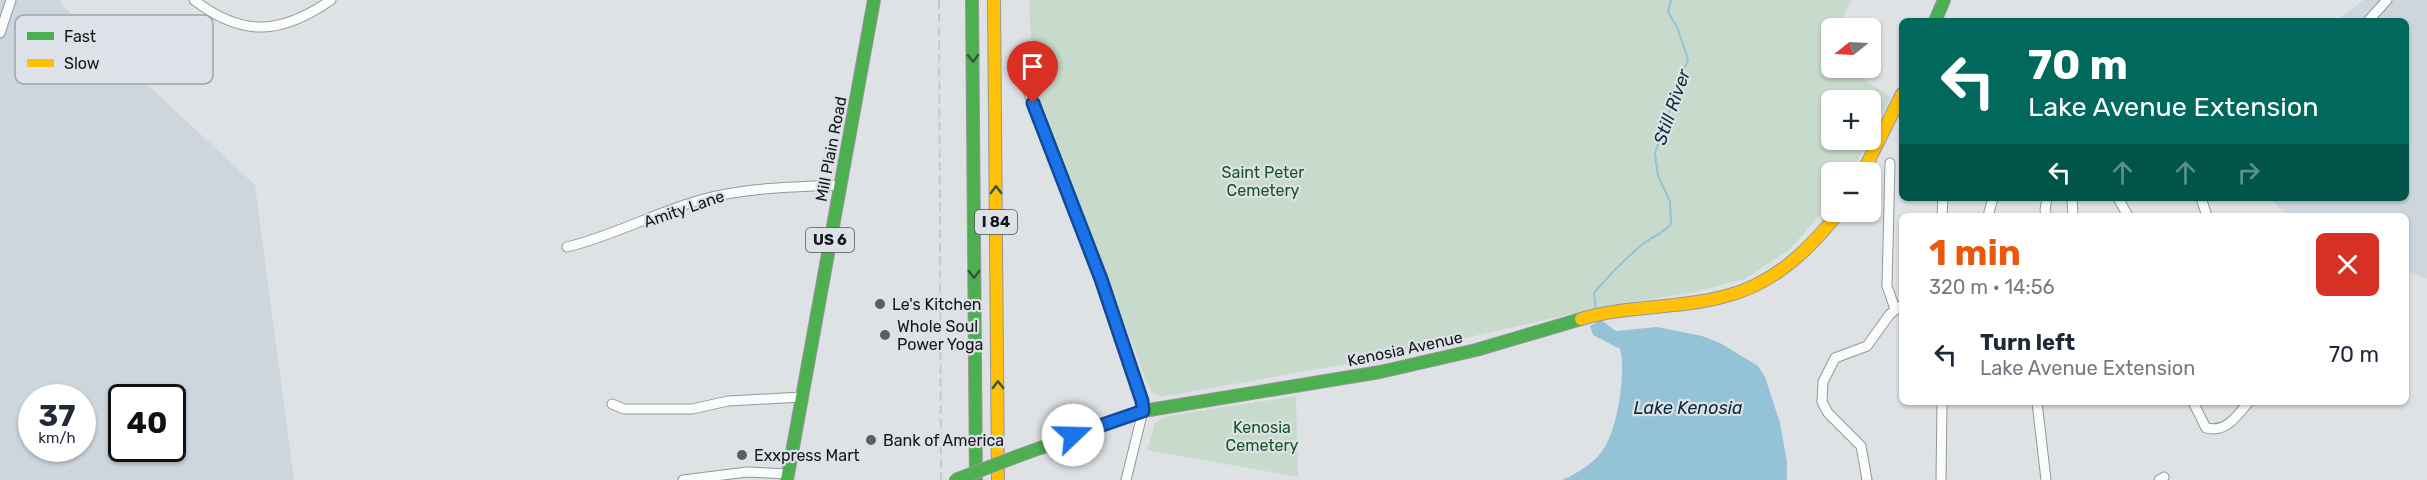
<!DOCTYPE html>
<meta charset="utf-8">
<style>
body{margin:0;font-family:Rubik,sans-serif;background:#f6f6f7;color:#1f2937;height:100vh;display:flex;flex-direction:column;font-size:22px;white-space:nowrap}
*{box-sizing:border-box;margin:0}
p{font-size:20px;color:#747a83}
.icon{flex:none;width:33px;height:33px;fill:none;stroke:currentColor;stroke-width:2;stroke-linecap:round;stroke-linejoin:round}
.map{position:relative;flex:1;overflow:hidden}
.sheet{position:absolute;left:1899px;top:213px;width:510px;height:192px;display:flex;flex-direction:column;background:#fff;border-radius:9px;box-shadow:0 2px 4px #0004}
.sheet>*{flex:none}
.banner{position:absolute;left:1899px;top:18px;width:510px;height:183px;border-radius:9px;box-shadow:0 2px 4px #0004;background:#00695c;color:#fff;overflow:hidden}
.needle{width:39px;rotate:252deg}
.fabs{position:absolute;left:1821px;top:18px;display:grid;gap:12px}
.fabs a{display:grid;place-items:center;width:60px;height:60px;border-radius:9px;background:#fff;box-shadow:0 2px 4px #0004;font-size:30px}
.speed{position:absolute;left:18px;top:384px;display:flex;gap:12px;font-size:30px;font-weight:700;text-align:center}
.speed>*{display:grid;place-content:center;width:78px;height:78px;border-radius:50%;background:#fff;box-shadow:0 2px 4px #0004;line-height:1}
.speed small{font-size:15px;font-weight:400}
.speed .limit{border:3px solid #111;border-radius:9px;background:#fff;color:#111}
.pin{position:absolute;display:grid;place-items:center;width:51px;height:51px;color:#fff;margin:-62px -26px;border-radius:50% 50% 50% 0;rotate:-45deg;box-shadow:0 0 6px #0007}
.pin .icon{rotate:45deg}
.me{position:absolute;width:66px;margin:-33px;rotate:69deg;stroke-linejoin:round;filter:drop-shadow(0 0 4px #0008)}
.turn{display:flex;align-items:center;gap:21px;height:126px;padding:0 30px;font-size:27px}
.turn .icon{width:78px;height:78px;stroke-width:2.5}
.turn b{display:block;font-size:42px;line-height:51px}
.lanes{display:flex;align-items:center;height:57px;padding:0 30px;background:#0003;justify-content:center;gap:30px;direction:ltr}
.lanes .off{opacity:.35}
.round{display:grid;place-items:center;flex:none;width:63px;height:63px;border-radius:9px;background:#f6f6f7}
.overview{display:flex;align-items:center;justify-content:space-between;height:102px;padding:0 30px}
h1{font-size:36px;font-weight:700;line-height:45px;color:#ea580c}
ul{padding:0;list-style:none}
li{display:flex;align-items:center;gap:18px;height:78px;padding:0 30px}
li div{flex:1}
li b{display:block;font-size:22px}
li em{font-style:normal}
.map>svg:first-child{display:block}
.built{fill:#ced6dd;fill-rule:evenodd}
.green{fill:#c8dacb}
.water{fill:#94c2d6}
.lines{fill:none;stroke-linecap:round;stroke-linejoin:round}
.stream{stroke:#94c2d6;stroke-width:2}
.street-casing{stroke:#95979a;stroke-width:11}
.fast-casing{stroke:#95979a;stroke-width:14}
.slow-casing{stroke:#95979a;stroke-width:14}
.street{stroke:#fafbfb;stroke-width:9}
.fast{stroke:#4caf50;stroke-width:12}
.slow{stroke:#ffc107;stroke-width:12}
.rail{stroke:#c7c8c9;stroke-width:2;stroke-dasharray:9 4.5;stroke-linecap:butt}
.fast-bridge-casing{stroke:#95979a;stroke-width:14;stroke-linecap:butt}
.fast-bridge{stroke:#4caf50;stroke-width:12}
.oneway{stroke:#2e5b32}
.route-casing{stroke:#114b97;stroke-width:15}
.route{stroke:#1a73e8;stroke-width:10}
.poi-dot{fill:#5c5e60;stroke:#dce2e8;stroke-width:2}
.labels{text-anchor:middle;dominant-baseline:central;stroke-width:4.5;stroke-linejoin:round;paint-order:stroke}
.shield{fill:#dce2e8;stroke:#515457;stroke-width:1.5}
.shield-label{font-size:15px;font-weight:bold;fill:#151719}
.street-label{font-size:16px;fill:#151719;stroke:#dce2e8}
.park-label{font-size:16px;fill:#175621;stroke:#dce2e8}
.poi-label{font-size:16px;fill:#151719;stroke:#dce2e8;text-anchor:start}
.water-label{font-size:18px;font-style:italic;fill:#0e2d39;stroke:#dce2e8}
.key{fill:#dce2e8;stroke:#a0a5aa;stroke-width:1.5}
.key-label{font-size:16px;fill:#151719}
</style>
<div class="map">
<svg width="2427" height="480" viewBox="0 0 2427 480">
<rect width="100%" height="100%" fill="#dfe2e5"/>
<path class="built" d="M0,0H61L60,3L255,185L294,480H0ZM32,398H82V448H32ZM122,398H172V448H122Z
M2364,0H2427V279L2406,271V216H2289L2268,198H2406V21H2336Z"/>
<path class="green" d="M1029,0H1852L1837,28H1832L1831,39L1824,53L1831,58L1832,68H1845L1891,97L1871,138L1870,100H1832V140H1869L1851,172H1832L1831,202L1790,249L1745,279L1695,292L1593,309L1374,359L1161,397L1152,392L1147,383L1044,108L1034,98Z
M1296,396L1298,477L1147,450L1155,423L1167,416Z"/>
<path class="water" d="M1601,320L1616,331L1657,327L1702,336L1720,343L1758,366L1765,377L1780,423L1787,462V480H1562C1578,473 1597,462 1606,445C1618,425 1626,371 1620,349L1593,335L1590,326Z"/>
<g class="lines">
<path class="stream" d="M1596,310L1594,293C1609,275 1626,258 1644,243C1654,236 1663,233 1671,224L1670,201L1658,176L1655,153L1688,59L1677,27L1668,12L1671,0"/>
<defs>
<path id="street" d="M194,0C243,38 282,34 331,0
M2368,21L2387,0
M0,33L11,0
M1028,91L1094,262L1138,387L1143,411L1126,480
M1890,163L1887,286L1895,309
M2072,198L2073,216
M2118,198L2128,216
M2201,198L2207,216
M1942,216L1943,198
M1988,216L1993,198
M2047,216L2045,210L2047,198
M567,247C613,236 654,213 700,200C746,187 794,187 841,185
M2037,402L2046,480
M2193,402L2206,428C2227,433 2236,416 2249,402
M612,404L624,409H692L728,401L801,397
M683,480L747,472L788,474
M1867,480L1861,446L1828,413L1822,402L1823,382L1835,358L1867,346L1890,314L1902,305
M1941,480L1942,402
M2159,480L2164,477"/>
<path id="fast" d="M972,0L976,480
M1935,21L1944,0
M1018,456L1143,411L1380,372L1476,350L1581,319
M787,480L874,0"/>
<path id="slow" d="M994,0L998,480
M1863,172L1902,94
M1581,319C1628,305 1679,309 1726,296C1774,284 1810,249 1839,212"/>
</defs>
<use href="#street" class="street-casing"/>
<use href="#fast" class="fast-casing"/>
<use href="#slow" class="slow-casing"/>
<use href="#street" class="street"/>
<use href="#fast" class="fast"/>
<use href="#slow" class="slow"/>
<path class="rail" d="M939,0L941,480"/>
<defs>
<path id="fast-bridge" d="M955,480L1018,456"/>
</defs>
<use href="#fast-bridge" class="fast-bridge-casing"/>
<use href="#fast-bridge" class="fast-bridge"/>
</g>
<defs><path id="oneway-chevron" d="M-2-3.5L2.5 0L-2 3.5" fill="none" stroke-width="1.6" stroke-linecap="round" stroke-linejoin="round" transform="scale(1.5)"/></defs>
<g class="oneway">
<use href="#oneway-chevron" transform="translate(973 58) rotate(89)"/>
<use href="#oneway-chevron" transform="translate(996 190) rotate(-91)"/>
<use href="#oneway-chevron" transform="translate(974 274) rotate(89)"/>
<use href="#oneway-chevron" transform="translate(998 385) rotate(-91)"/>
</g>
<g class="lines">
<defs>
<path id="route" d="M1033,103L1101,279L1142,401L1143,411L1073,435"/>
</defs>
<use href="#route" class="route-casing"/>
<use href="#route" class="route"/>
</g>
<g class="poi-dot">
<circle cx="880" cy="304" r="6"/>
<circle cx="885" cy="335" r="6"/>
<circle cx="871" cy="440" r="6"/>
<circle cx="742" cy="455" r="6"/>
</g>
<g class="labels">
<g class="shield">
<rect x="975" y="210" width="42" height="24" rx="4.5"/>
<rect x="806" y="228" width="48" height="24" rx="4.5"/>
</g>
<g class="shield-label">
<text x="996" y="222">I 84</text>
<text x="830" y="240">US 6</text>
</g>
<g class="street-label">
<text transform="translate(831 149) rotate(-79)">Mill Plain Road</text>
<text transform="translate(684 209) rotate(-19)">Amity Lane</text>
<text transform="translate(1405 349) rotate(-12)">Kenosia Avenue</text>
</g>
<g class="park-label">
<text x="1263" y="172">Saint Peter<tspan x="1263" dy="18">Cemetery</tspan></text>
<text x="1262" y="427">Kenosia<tspan x="1262" dy="18">Cemetery</tspan></text>
</g>
<g class="poi-label">
<text x="892" y="304">Le's Kitchen</text>
<text x="897" y="326">Whole Soul<tspan x="897" dy="18">Power Yoga</tspan></text>
<text x="883" y="440">Bank of America</text>
<text x="754" y="455">Exxpress Mart</text>
</g>
<g class="water-label">
<text transform="translate(1672 107) rotate(-71)">Still River</text>
<text x="1688" y="408">Lake Kenosia</text>
</g>
</g>
<rect x="15" y="15" width="198" height="69" rx="9" class="key"/>
<rect x="27" y="32" width="27" height="8" fill="#4caf50"/>
<rect x="27" y="59" width="27" height="8" fill="#ffc107"/>
<g class="key-label">
<text x="64" y="42">Fast</text>
<text x="64" y="69">Slow</text>
</g>
</svg>
<div class="fabs">
<a><svg class="needle" viewBox="-14 -14 28 28"><path d="M0-13l5 13h-10z" fill="#e53935"/><path d="M0 13l5-13h-10z" fill="#747a83"/></svg></a>
<a>+</a>
<a>−</a>
</div>
<div class="speed"><div>37<small>km/h</small></div><div class="limit">40</div></div>
<div class="pin" style="left:1033px;top:103px;background:#d93025"><svg class="icon" aria-label="arrive" viewBox="0 0 24 24"><path d="M6 21V4h12l-3 4 3 4H6"/></svg></div>
<svg class="me" style="left:1073px;top:435px" viewBox="-20 -20 40 40"><circle r="19" fill="#fff"/><path d="M0-13L10 11 0 6-10 11z" fill="#1a73e8"/></svg>
<div class="banner">
<div class="turn"><svg class="icon" aria-label="left" viewBox="0 0 24 24"><path d="M17 20v-9H6M10 6l-5 5 5 5"/></svg><div><b>70 m</b>Lake Avenue Extension</div></div>
<div class="lanes"><svg class="icon" aria-label="left" viewBox="0 0 24 24"><path d="M17 20v-9H6M10 6l-5 5 5 5"/></svg><svg class="icon off" aria-label="ahead" viewBox="0 0 24 24"><path d="M12 20V5M6 11l6-6 6 6"/></svg><svg class="icon off" aria-label="ahead" viewBox="0 0 24 24"><path d="M12 20V5M6 11l6-6 6 6"/></svg><svg class="icon off" aria-label="right" viewBox="0 0 24 24"><path d="M7 20v-9h11M14 6l5 5-5 5"/></svg></div>
</div>
<section class="sheet">
<div class="overview"><div><h1>1 min</h1><p>320 m · 14:56</p></div><a class="round" style="background:#d93025;color:#fff"><svg class="icon" aria-label="close" viewBox="0 0 24 24"><path d="M6 6l12 12M18 6L6 18"/></svg></a></div>
<ul>
<li><svg class="icon" aria-label="left" viewBox="0 0 24 24"><path d="M17 20v-9H6M10 6l-5 5 5 5"/></svg><div><b>Turn left</b><p>Lake Avenue Extension</p></div><em>70 m</em></li>
</ul>
</section>
</div>
